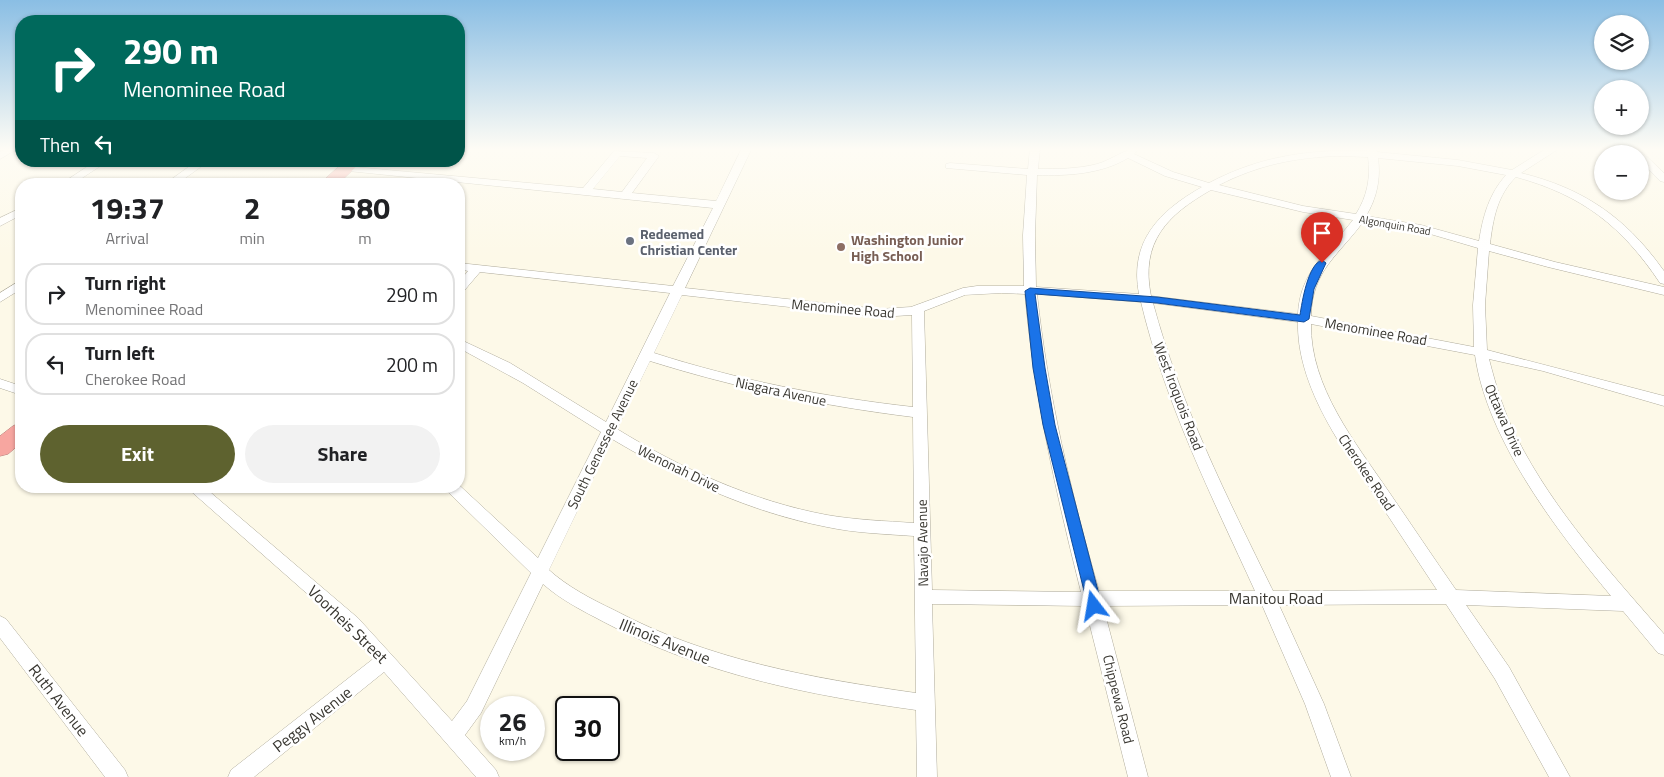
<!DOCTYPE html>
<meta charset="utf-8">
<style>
body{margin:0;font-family:"Titillium Web",sans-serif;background:#f2f2f2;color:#202124;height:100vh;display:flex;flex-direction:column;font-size:19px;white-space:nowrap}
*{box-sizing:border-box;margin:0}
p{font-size:16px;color:#757577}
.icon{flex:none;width:28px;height:28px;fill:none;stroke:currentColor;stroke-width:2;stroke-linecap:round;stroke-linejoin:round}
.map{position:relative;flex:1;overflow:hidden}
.panel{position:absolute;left:15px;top:178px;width:450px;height:315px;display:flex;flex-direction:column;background:#fff;border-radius:20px;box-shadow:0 1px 4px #0004}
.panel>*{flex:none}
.guide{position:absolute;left:15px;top:15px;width:450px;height:152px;border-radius:20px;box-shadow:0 1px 4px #0004;background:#00695c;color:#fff;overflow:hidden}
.tools{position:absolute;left:1594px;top:15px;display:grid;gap:10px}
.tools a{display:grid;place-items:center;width:55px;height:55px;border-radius:50%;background:#fff;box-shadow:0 1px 4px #0004;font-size:25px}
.speed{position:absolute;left:480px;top:696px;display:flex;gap:10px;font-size:25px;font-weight:700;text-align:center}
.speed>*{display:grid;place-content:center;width:65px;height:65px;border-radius:50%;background:#fff;box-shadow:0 1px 4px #0004;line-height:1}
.speed small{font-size:12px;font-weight:400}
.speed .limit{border:2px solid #111;border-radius:8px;background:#fff;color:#111}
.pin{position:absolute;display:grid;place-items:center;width:42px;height:42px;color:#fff;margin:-51px -21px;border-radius:50% 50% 50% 0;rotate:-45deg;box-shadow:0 0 5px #0007}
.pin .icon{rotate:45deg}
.me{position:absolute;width:55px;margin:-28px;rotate:346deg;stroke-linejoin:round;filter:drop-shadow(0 0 4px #0008)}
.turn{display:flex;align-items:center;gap:18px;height:105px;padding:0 25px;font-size:22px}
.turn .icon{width:65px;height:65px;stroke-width:2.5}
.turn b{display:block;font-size:35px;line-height:42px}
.then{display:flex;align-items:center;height:48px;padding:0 25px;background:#0003;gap:10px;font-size:19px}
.eta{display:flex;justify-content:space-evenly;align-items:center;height:85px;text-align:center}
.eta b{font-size:30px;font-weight:700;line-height:35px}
.primary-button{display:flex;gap:10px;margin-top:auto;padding:10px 25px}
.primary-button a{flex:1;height:58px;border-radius:30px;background:#5e622f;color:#fff;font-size:20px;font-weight:700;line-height:58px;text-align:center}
.primary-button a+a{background:#f2f2f2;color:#202124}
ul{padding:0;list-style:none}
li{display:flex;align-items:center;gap:15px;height:62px;margin:0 10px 8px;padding:0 15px;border:2px solid #e0e0e0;border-radius:20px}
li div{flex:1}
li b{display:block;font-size:19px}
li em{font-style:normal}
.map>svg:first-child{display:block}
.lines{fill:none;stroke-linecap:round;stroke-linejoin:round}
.minor-casing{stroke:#b0ac9c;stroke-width:1}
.highway-casing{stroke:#b47f79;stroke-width:1}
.minor{fill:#fff;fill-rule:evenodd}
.highway{fill:#f7a6a0;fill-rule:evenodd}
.route{fill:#1a73e8;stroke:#114b97}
.worship-dot{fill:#6b7280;stroke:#fff;stroke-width:2}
.education-dot{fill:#8d6e63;stroke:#fff;stroke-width:2}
.labels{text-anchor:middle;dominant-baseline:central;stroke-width:5;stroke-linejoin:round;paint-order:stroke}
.far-street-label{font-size:11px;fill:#393731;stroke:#fff}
.worship-label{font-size:14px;font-weight:bold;fill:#5b616d;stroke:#fff;text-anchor:start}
.education-label{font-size:14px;font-weight:bold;fill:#785e54;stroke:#fff;text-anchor:start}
.street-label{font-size:14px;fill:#393731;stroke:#fff}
.near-street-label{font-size:16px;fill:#393731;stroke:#fff}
</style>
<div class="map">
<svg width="1664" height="777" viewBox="0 0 1664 777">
<rect width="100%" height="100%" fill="#fdf9e8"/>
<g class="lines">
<defs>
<path id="minor" d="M6,148H19L0,159V152Z
M742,148H752L685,288L879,309L911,307L963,288L977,286H1024L1023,235L1027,175L946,168V164L950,163L1028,169L1030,148H1040L1038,169C1057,169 1078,169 1097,164C1112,160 1125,148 1140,148L1134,154L1173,172L1209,183C1260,156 1310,149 1367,151L1366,148H1376L1377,152L1458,160L1512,170L1547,148H1560L1521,173C1582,188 1624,216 1661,267L1664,271V284L1660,283C1622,226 1582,195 1516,177C1497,195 1493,220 1490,244L1555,262L1664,287V295L1548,267L1489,251L1485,305L1487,350L1664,396V406L1543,371L1489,359C1496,386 1504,413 1517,438C1554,511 1611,573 1664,634V655L1658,653L1623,611L1466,605L1509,667L1570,777H1549L1495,679L1446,604L1279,605L1324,704L1351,777H1331L1305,704L1262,605L1103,606L1148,777H1128L1085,606L932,604L937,777H917L916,710C808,695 701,674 604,622C583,611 561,600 543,584L481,713L465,735L496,770L499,777H476L384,672L254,777H228L231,770L373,659L346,628L185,486H203L358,618L452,721L467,701L531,573L442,486L459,485L538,558L601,432L523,383L459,348V339L510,363L606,422L670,293L480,272L463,292L459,293V282L468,271L459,269V263L673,286L713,208L348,171L343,168L344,166L583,188L614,151L654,153L659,156L632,193L716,201ZM620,156L647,158L622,192L593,189ZM1340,156L1368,157C1371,177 1367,197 1356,214L1303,206L1219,185C1258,165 1297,157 1340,156ZM1128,158L1165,176L1202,187C1159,211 1129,242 1139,294L1036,287L1035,235L1037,175C1067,176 1102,174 1128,158ZM1378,158L1458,166L1506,175C1489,194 1483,216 1479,241L1421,225L1366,216C1377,198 1381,178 1378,158ZM1211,190L1303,212L1353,220C1329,251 1300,271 1298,314L1151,296C1140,242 1167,215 1211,190ZM1363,222L1420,231L1478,248L1473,305L1474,347L1311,316C1312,270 1339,255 1363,222ZM1002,293L1025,294C1034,395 1056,493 1081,592L932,590L924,311L965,295ZM1037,294L1141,302C1165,403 1212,497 1255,591H1099C1071,493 1048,396 1037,294ZM682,295L879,317L912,315L913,407C824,397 738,380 654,353ZM1153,303L1298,322C1297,362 1315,402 1336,437L1437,590L1273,591C1227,497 1180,404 1153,303ZM1311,324L1475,355C1487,440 1557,531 1611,596L1456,590C1433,557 1411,524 1389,492C1355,442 1310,387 1311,324ZM650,361C736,388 823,406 913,417L914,523C885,521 856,520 827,515C752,501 682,469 617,429ZM612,439C679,479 750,512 827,527C855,533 885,534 914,536L916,693C811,678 708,660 614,610C591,599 568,587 549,570Z
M1640,152L1643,153L1664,173V182L1660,181L1640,161V154H1636Z
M96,161H108L73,184H61Z
M197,161H209L177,184H165Z
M21,208V215L0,226V218Z
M21,280V289L0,302V293Z
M0,379L21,386V395L0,388Z
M0,616L6,619L125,770L128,777H105L0,638Z"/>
<path id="highway" d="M345,161H362L338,184H320Z
M21,423V443L8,454L0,456V436L13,426Z"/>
</defs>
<use href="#minor" class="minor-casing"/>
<use href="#highway" class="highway-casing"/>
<use href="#minor" class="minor"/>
<use href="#highway" class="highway"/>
</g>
<linearGradient id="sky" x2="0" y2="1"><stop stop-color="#8abee4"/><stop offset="0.58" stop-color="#fefcf5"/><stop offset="1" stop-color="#fefcf5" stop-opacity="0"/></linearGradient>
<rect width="1664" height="257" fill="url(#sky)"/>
<path class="route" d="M1322,260L1326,263L1314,289L1309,319L1304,322L1157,303L1035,294L1045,368L1055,425L1102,606L1100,611L1094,613L1089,611L1043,425L1033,368L1025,291L1030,288L1157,297L1300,315C1302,302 1308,264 1322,260Z"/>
<circle class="worship-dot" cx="630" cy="241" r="5"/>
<circle class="education-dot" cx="841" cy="247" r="5"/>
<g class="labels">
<g class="far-street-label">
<text transform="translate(1395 225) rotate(10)">Algonquin Road</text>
</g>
<g class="worship-label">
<text x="640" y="233">Redeemed<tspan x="640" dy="16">Christian Center</tspan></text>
</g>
<g class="education-label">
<text x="851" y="239">Washington Junior<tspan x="851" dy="16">High School</tspan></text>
</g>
<g class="street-label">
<text transform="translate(843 308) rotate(5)">Menominee Road</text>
<text transform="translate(1376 331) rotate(10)">Menominee Road</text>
<text transform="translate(781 391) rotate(12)">Niagara Avenue</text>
<text transform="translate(1179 396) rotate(69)">West Iroquois Road</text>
<text transform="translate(1505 420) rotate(66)">Ottawa Drive</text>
<text transform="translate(602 444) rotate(-64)">South Genessee Avenue</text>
<text transform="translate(679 468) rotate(26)">Wenonah Drive</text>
<text transform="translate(1367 472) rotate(56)">Cherokee Road</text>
<text transform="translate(922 543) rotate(-91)">Navajo Avenue</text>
<text transform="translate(1119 699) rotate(76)">Chippewa Road</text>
</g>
<g class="near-street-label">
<text x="1276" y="598">Manitou Road</text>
<text transform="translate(348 624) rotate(44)">Voorheis Street</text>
<text transform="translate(665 641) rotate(22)">Illinois Avenue</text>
<text transform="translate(59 700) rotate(52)">Ruth Avenue</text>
<text transform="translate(312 719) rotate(-38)">Peggy Avenue</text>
</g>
</g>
</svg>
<div class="tools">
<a><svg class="icon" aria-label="layers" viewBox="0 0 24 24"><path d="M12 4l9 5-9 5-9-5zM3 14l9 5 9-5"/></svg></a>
<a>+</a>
<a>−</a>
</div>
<div class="speed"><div>26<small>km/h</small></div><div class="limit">30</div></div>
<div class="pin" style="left:1322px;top:263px;background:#d93025"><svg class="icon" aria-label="arrive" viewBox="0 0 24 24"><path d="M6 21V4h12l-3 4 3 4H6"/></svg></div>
<svg class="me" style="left:1094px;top:606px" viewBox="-20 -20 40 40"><path d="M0-17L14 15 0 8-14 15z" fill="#1a73e8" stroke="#fff" stroke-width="4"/></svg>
<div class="guide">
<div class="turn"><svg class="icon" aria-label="right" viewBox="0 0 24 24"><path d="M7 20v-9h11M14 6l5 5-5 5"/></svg><div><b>290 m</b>Menominee Road</div></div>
<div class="then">Then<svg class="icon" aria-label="left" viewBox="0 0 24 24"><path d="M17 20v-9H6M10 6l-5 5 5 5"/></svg></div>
</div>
<section class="panel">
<div class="eta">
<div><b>19:37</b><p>Arrival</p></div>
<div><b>2</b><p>min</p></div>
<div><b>580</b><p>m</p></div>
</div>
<ul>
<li><svg class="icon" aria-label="right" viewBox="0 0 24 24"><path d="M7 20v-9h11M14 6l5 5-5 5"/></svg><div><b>Turn right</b><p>Menominee Road</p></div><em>290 m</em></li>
<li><svg class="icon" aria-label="left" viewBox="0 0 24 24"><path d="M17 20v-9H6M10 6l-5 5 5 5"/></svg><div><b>Turn left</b><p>Cherokee Road</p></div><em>200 m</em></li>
</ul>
<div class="primary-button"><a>Exit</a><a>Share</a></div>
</section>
</div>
